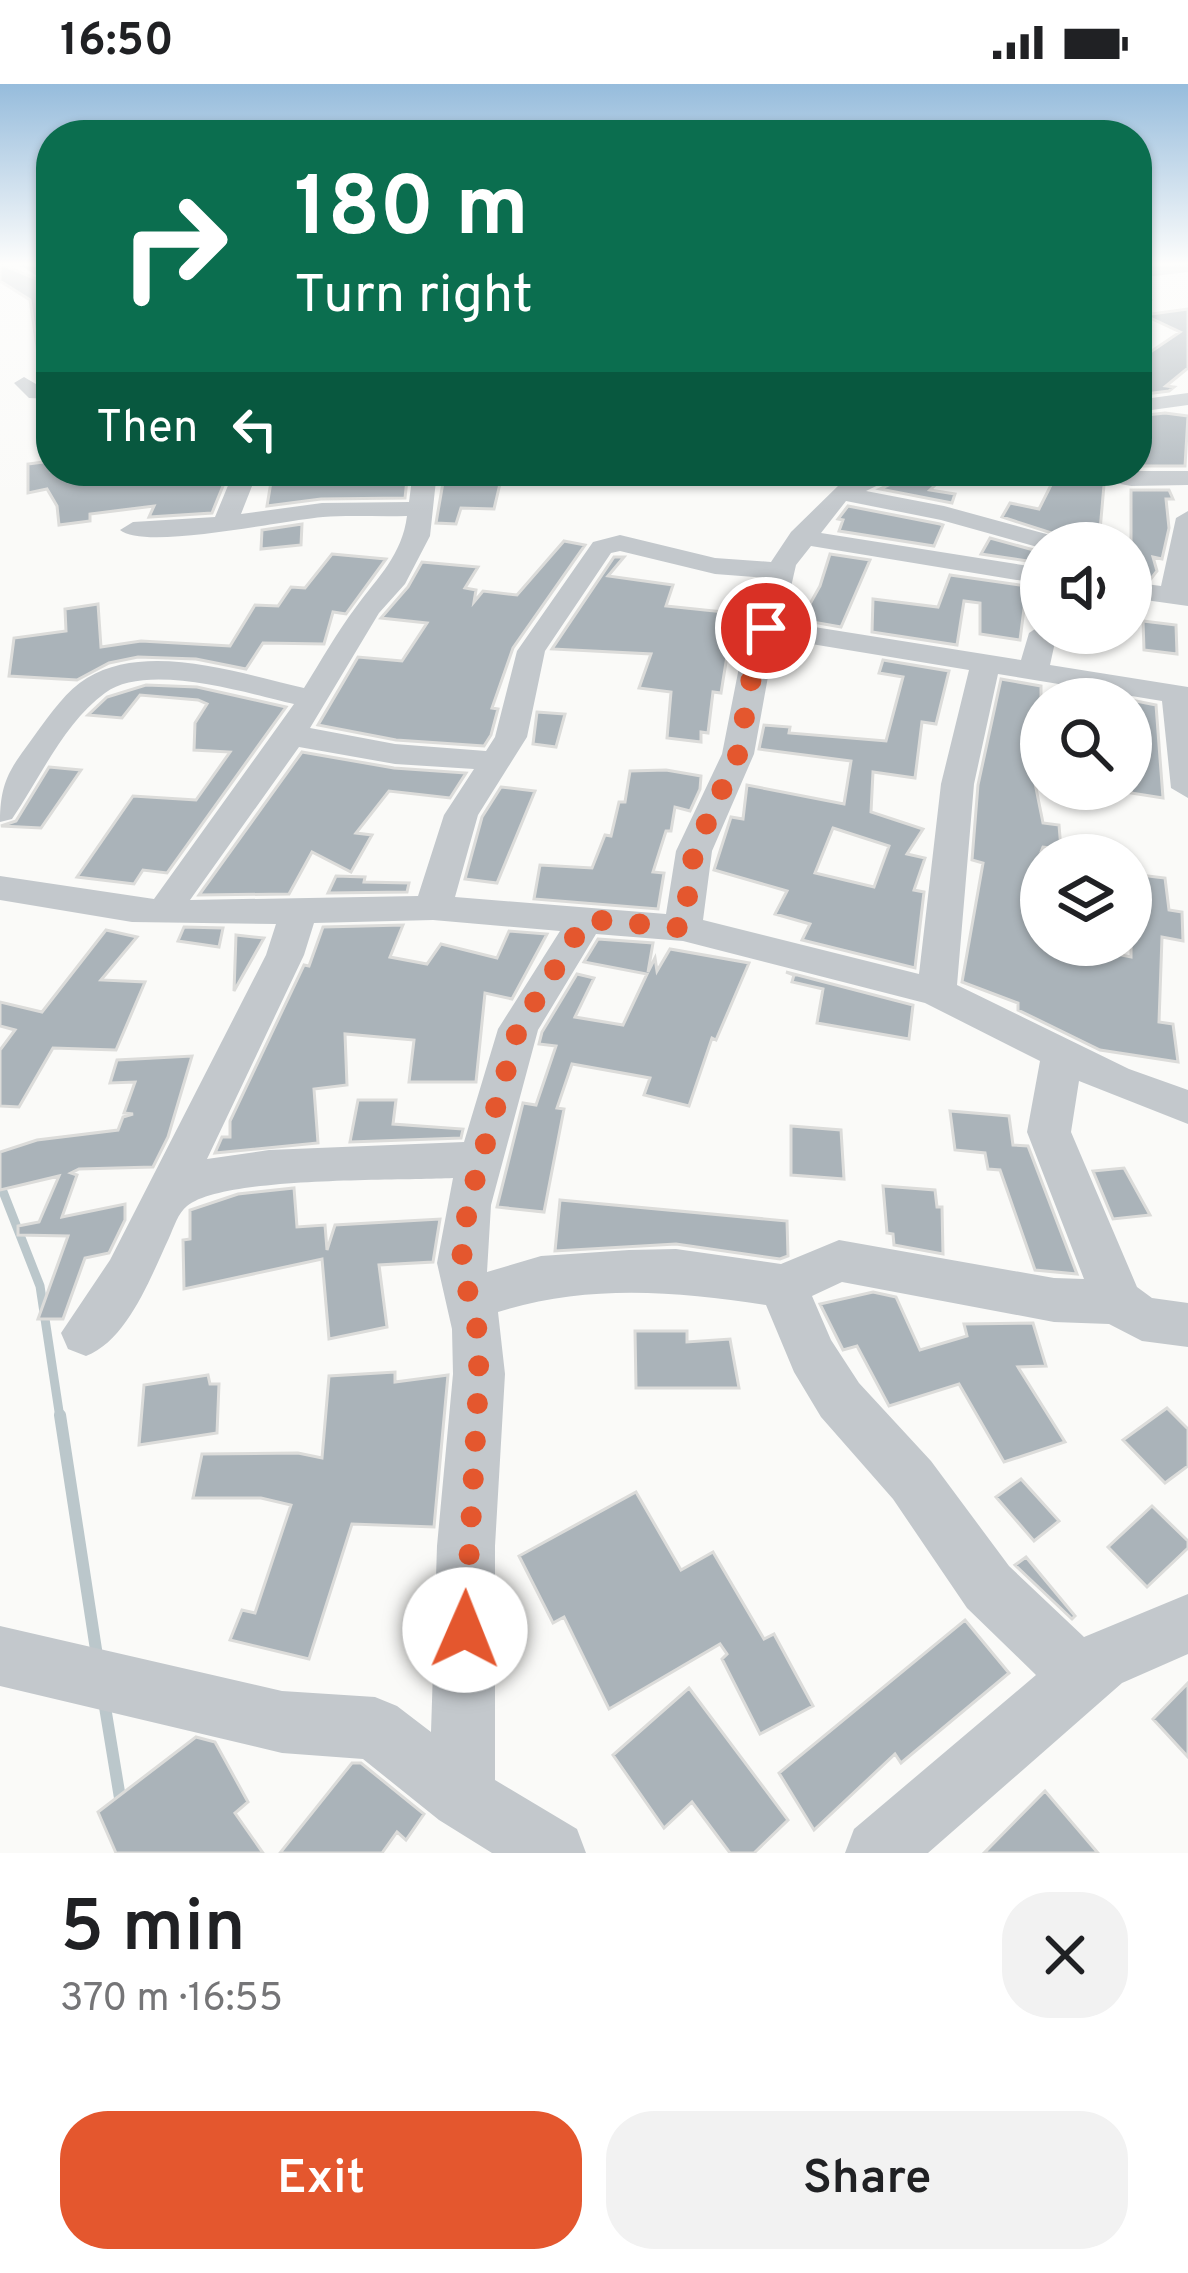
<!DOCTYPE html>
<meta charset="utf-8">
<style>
body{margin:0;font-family:Overpass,sans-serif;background:#f2f2f2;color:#202124;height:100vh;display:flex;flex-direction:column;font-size:45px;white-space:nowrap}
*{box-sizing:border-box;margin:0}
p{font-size:39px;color:#757577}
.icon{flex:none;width:66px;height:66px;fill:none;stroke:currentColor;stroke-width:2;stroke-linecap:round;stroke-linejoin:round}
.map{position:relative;height:1769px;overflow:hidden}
.details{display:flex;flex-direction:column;background:#fff;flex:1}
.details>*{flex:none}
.hud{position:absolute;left:36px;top:36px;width:1116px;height:366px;border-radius:48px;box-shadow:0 3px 9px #0004;background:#0b6e4f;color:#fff;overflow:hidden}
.fabs{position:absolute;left:1020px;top:438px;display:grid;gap:24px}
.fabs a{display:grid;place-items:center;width:132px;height:132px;border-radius:50%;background:#fff;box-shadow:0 3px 9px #0004;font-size:60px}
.pin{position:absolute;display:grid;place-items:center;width:102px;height:102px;color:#fff;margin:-51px;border:6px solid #fff;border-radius:50%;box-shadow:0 3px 12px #0007}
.me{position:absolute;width:132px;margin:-66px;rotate:1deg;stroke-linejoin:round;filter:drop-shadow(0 0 9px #0008)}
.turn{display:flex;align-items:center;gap:42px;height:252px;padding:0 60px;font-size:54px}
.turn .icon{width:156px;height:156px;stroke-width:2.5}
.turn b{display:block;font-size:84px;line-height:102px}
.then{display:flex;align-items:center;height:114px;padding:0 60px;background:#0003;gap:24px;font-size:45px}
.round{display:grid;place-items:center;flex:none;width:126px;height:126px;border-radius:48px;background:#f2f2f2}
.head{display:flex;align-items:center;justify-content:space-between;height:204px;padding:0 60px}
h1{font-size:72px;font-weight:600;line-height:90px}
.cta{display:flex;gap:24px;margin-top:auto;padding:24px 60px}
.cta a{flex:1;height:138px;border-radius:48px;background:#e4572e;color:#fff;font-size:48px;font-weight:600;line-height:138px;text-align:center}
.cta a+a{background:#f2f2f2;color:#202124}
.status{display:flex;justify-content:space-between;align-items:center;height:84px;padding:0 60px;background:#fff;direction:ltr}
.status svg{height:33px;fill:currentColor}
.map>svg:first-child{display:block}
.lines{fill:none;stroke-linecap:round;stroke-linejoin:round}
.stream-far1{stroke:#bbc7cb;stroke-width:9}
.stream{stroke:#bbc7cb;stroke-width:12}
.building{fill:#aab3b9;stroke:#dcdcda;stroke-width:3;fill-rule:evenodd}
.minor{fill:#c3c8cc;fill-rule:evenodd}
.route{stroke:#e4572e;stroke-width:21;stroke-dasharray:0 37.8}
</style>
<div class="status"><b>16:50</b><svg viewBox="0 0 49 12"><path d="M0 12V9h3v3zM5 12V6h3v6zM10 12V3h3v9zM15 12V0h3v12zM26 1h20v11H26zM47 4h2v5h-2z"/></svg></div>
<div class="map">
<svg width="1188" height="1769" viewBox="0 0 1188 1769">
<rect width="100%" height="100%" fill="#fafaf8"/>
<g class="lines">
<path class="stream-far1" d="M0,1100L40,1202L60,1334"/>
<path class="stream" d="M60,1331L97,1572
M105,1623L121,1720"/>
</g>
<path class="building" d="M0,180L51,201V275L39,276L30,216L0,197Z
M1188,225V284L1166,302L1174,303L1169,307L1137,311V277L1180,248L1144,231Z
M1165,329L1188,332L1185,382H1137V332Z
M51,377V387H147V399L195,394L198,387H229L212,429L149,433L154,422L90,430V437L59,441L57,422L47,405L28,409V380Z
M336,387H388L384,396H407L405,414L321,415L267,422L272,392Z
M445,387H503L494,425L461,424L456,440L436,439Z
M920,387H950L930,406L955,410L952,419L880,405Z
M1058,387L1104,401L1099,458L1067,454L1002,433L1010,419L1039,425Z
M1131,406H1169L1173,415H1166L1169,444L1162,475L1153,473L1157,487L1150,496L1131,494Z
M848,422L940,440L943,441L934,462L839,447L843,436L838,435Z
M302,440L301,461L261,465L262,446Z
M990,454L1041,468V479L981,470Z
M564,457L585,461L513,564L492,624L498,625L491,651L484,662L396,656L318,641L358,573L402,577L427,539L381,534L408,503L422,478L478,483L465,504L476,506L474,518L483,507L517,511Z
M332,470L386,475L346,530L333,528L324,560L263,559L246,585L196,575L138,573L109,579L77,596L9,592L14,554L66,547L65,525L98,520L101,563L141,557L230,562L255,521L278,522L291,503L305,504Z
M830,470L870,476L841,543L801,536L820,502Z
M614,473H624L608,492L673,501L666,522L734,529L721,609L713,608L708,649L701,648V658L667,654L671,608L639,604L651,570L552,565Z
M950,491L1027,502L1020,556L980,550V519L964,517L957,561L872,548L873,515L938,523Z
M1143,537L1176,541L1177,570L1144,566Z
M883,576L949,587L936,640L922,638L915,694L873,688L871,728L923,745L907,770L925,774L914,806L924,808L915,884L802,856L810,840L775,830L787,807L714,786L731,733L743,735L747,701L844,720L851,677L759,665L764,641L790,643L789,649L886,657L903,593L879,589ZM833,744L889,762L874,803L815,789Z
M1001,595L1041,602V694H1034L1043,739L1059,741L1061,765L1043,763L1041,768V861H1072L1131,873V790L1165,794L1169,826L1182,828L1183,857L1162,853L1159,938L1173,940L1178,978L1100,966L1018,926V919L962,898L983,779L972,776L978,701Z
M146,601L197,603L286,623L167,789L143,786L134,800L77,793L133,712L196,716L230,668L194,666L195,639L207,620L198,616L140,611L122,634L88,631L107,613Z
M1131,616L1156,621L1163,714L1131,709Z
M537,628L565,630L556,663L533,660Z
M302,668L394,684L466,689L450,714L389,707L356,749L372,751L351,788L312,768L289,810L199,811Z
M49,683L81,686L41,744L1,742L16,737Z
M666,686L701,692L700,705L690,727L675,723L671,747H666L653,788L664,789L658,825L534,815L540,781L592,784L605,751L611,752L619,718H625L630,687Z
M501,703L535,707L497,799L465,795L482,733Z
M336,792L365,793L364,798L409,799L407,808L328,809Z
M403,841L390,873L427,880L441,860L497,874L509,847L547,850L512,915L485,909L476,998H409L414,956L345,950L347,1001L314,1005L318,1059L215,1069L222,1053H230V1037L304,881L309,882L323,843Z
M184,843L223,844L219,863L178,857Z
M106,846L137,853L101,896L145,898L116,966L53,964L19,1023L0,1022V966L15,946L0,942V918L42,928Z
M236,851L264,854L234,907Z
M598,855L653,859L648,888L655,874L657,887L670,865L749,879L716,956L712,954L689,1022L644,1011L650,994L572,980L557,1024L564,1025L544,1128L497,1123L523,1019L536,1021L556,962L539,960L542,948L577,890L594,894L575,933L623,941L647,890L584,878Z
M786,888L913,921L909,955L817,939L823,905L792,898L794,891Z
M192,972L168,1053L153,1083L79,1085L71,1089L77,1091L62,1133L125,1120V1136L109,1169L85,1174L63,1235H38L68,1152L18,1151V1142L39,1138L59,1092L0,1106V1068L37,1056L118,1046L123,1033L133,1030L124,1029L135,998L110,999L117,976Z
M358,1016H396L393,1040L463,1045L461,1054L350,1058Z
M950,1027L1009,1032L1013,1061L1028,1062L1077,1190L1035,1186L1000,1086L988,1085L985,1069L955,1066Z
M791,1042L841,1046L844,1095L791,1091Z
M1124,1084L1150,1131L1113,1135L1093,1087Z
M883,1102L935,1106L937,1123H942L943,1170L894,1161L893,1150L887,1149Z
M294,1104L297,1143L325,1141L327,1166L335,1141L440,1135L433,1178L379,1181L387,1243L329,1255L322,1175L184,1205L183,1156L190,1155V1126L238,1110Z
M560,1116L787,1137L788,1172L780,1175L676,1160L555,1167Z
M873,1208L896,1213L920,1266L967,1252L964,1240L1033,1239L1046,1282L1018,1283L1065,1358L1004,1378L959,1300L889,1322L857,1262L843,1266L820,1220Z
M635,1247H687V1258L730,1255L739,1304H636Z
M395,1288V1298L448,1291L434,1443L352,1440L309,1575L230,1556L242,1526L255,1529L291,1421L261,1414H193L202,1370L298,1369L322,1374L329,1292Z
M208,1291L210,1300H219L217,1349L139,1361L144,1301Z
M1167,1324L1188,1345V1382L1165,1399L1123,1356Z
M1021,1395L1059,1437L1034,1457L996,1413Z
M636,1408L681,1486L713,1468L764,1555L774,1550L813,1622L760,1650L722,1575L727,1570L720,1560L609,1625L564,1533L553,1539L519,1472Z
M1152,1422L1188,1457V1464L1147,1503L1108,1463Z
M1026,1473L1075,1532L1072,1535L1015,1481Z
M965,1536L1009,1589L901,1679L895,1670L814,1746L779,1689Z
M1188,1599V1673L1153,1635Z
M689,1604L788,1736L754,1769H730L692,1718L664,1744L613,1671Z
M196,1653L215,1658L248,1718L235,1729L263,1769H116L98,1728Z
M352,1679H361L424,1730L406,1756L397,1748L382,1769H280Z
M1045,1707L1098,1769H984Z"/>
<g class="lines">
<path class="minor" d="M19,180L51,186V194H40Z
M1188,180V188L1137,194V184Z
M1137,204L1153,216L1137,225Z
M24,293L41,303H51V315L29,314L14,299Z
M1188,309V321L1137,328V316Z
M234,387H258L241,430L322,419L409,418L413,387H437L430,452L405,500L379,529L310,644L395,660L486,667L495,653L517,567L593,458L620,451L715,474L771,478L791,448L839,401L791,392L787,387L864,391L907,387L866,407L944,422L1061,454L1065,459H1041V464L941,436L846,417L821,449L1041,484V500L811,462L796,481L783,538L1021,576L1029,549L1041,541V549H1057L1050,581L1188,603V714L1171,704L1162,617L998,590L974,700L957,901L1129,985L1188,1006V1040L1079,997L1071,1048L1137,1203L1152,1214L1188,1219V1263L1142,1257L1109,1240L1054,1238L842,1198L812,1212L831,1256L859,1299L931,1377L1009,1482L1084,1553L1188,1510V1570L1122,1599L928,1769H845L854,1745L1036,1591L967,1524L893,1415L821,1333L794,1288L766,1221C676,1207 586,1200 498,1228L505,1290L495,1462V1696L577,1745L586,1769H492L439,1736L363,1675L282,1669L0,1602V1542L282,1607L375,1613L397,1622L431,1648L437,1462L453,1290L452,1245L437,1179L453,1094C398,1097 225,1092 187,1122C178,1129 174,1143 169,1154C151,1192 128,1256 86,1272L68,1265L61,1249L110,1176L266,871L276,840L132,838L0,816V792L154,815L294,620C246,609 147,578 105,609C64,639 40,694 12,735L0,738C0,694 12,683 37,648C51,629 67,606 87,594C148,557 241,590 304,604C321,577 337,548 356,523C378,493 402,471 407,432C379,433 350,431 323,433C285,436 144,467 120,446L133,438L215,433ZM620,467L715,490L766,494L743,563L722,670L676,767L666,830L455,813L478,731L527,653L545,567L611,469ZM775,554L969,586L941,700L919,890L703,836L712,767L754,670ZM299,663L395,680L474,685L444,731L418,812L190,816ZM433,836L560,847L498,945L464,1058L269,1066L207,1075L304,871L314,839ZM596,850L683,857L925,919L1040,977L1027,1048L1084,1195L1054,1194L839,1156L781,1180L676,1165L629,1166L541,1172L487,1188L491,1121L538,946Z
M1074,387H1188V401L1131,402L1078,392Z
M1188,427V522L1131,514V498L1161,502L1176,434Z"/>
</g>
<linearGradient id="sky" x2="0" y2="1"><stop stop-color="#96bcdc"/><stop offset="0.42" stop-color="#fdfdfc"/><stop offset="1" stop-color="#fdfdfc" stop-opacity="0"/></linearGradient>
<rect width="1188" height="428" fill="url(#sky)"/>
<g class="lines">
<path class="route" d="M465,1546L479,1290L477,1245L461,1179L468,1121L518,945L586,835L683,844L694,767L738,670L757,562L766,544"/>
</g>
</svg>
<div class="fabs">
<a><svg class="icon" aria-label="sound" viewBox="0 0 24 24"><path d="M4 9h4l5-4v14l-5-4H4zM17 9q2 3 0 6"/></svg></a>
<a><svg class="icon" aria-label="search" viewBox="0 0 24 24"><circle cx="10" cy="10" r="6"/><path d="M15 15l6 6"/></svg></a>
<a><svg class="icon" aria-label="layers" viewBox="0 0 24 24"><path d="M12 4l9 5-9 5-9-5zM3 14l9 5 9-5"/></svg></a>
</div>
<div class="pin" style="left:766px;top:544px;background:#d93025"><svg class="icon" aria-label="arrive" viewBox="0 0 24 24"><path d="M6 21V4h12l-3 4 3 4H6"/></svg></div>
<svg class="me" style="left:465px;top:1546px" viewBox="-20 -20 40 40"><circle r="19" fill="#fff"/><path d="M0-13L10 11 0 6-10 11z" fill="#e4572e"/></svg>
<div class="hud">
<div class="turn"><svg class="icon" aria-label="right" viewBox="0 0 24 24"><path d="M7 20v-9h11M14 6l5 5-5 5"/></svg><div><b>180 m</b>Turn right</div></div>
<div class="then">Then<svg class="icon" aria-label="left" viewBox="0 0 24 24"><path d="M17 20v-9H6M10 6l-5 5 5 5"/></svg></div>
</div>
</div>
<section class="details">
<div class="head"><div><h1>5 min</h1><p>370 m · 16:55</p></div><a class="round"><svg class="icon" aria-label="close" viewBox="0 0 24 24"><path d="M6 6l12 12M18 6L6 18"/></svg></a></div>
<div class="cta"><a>Exit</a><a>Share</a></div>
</section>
